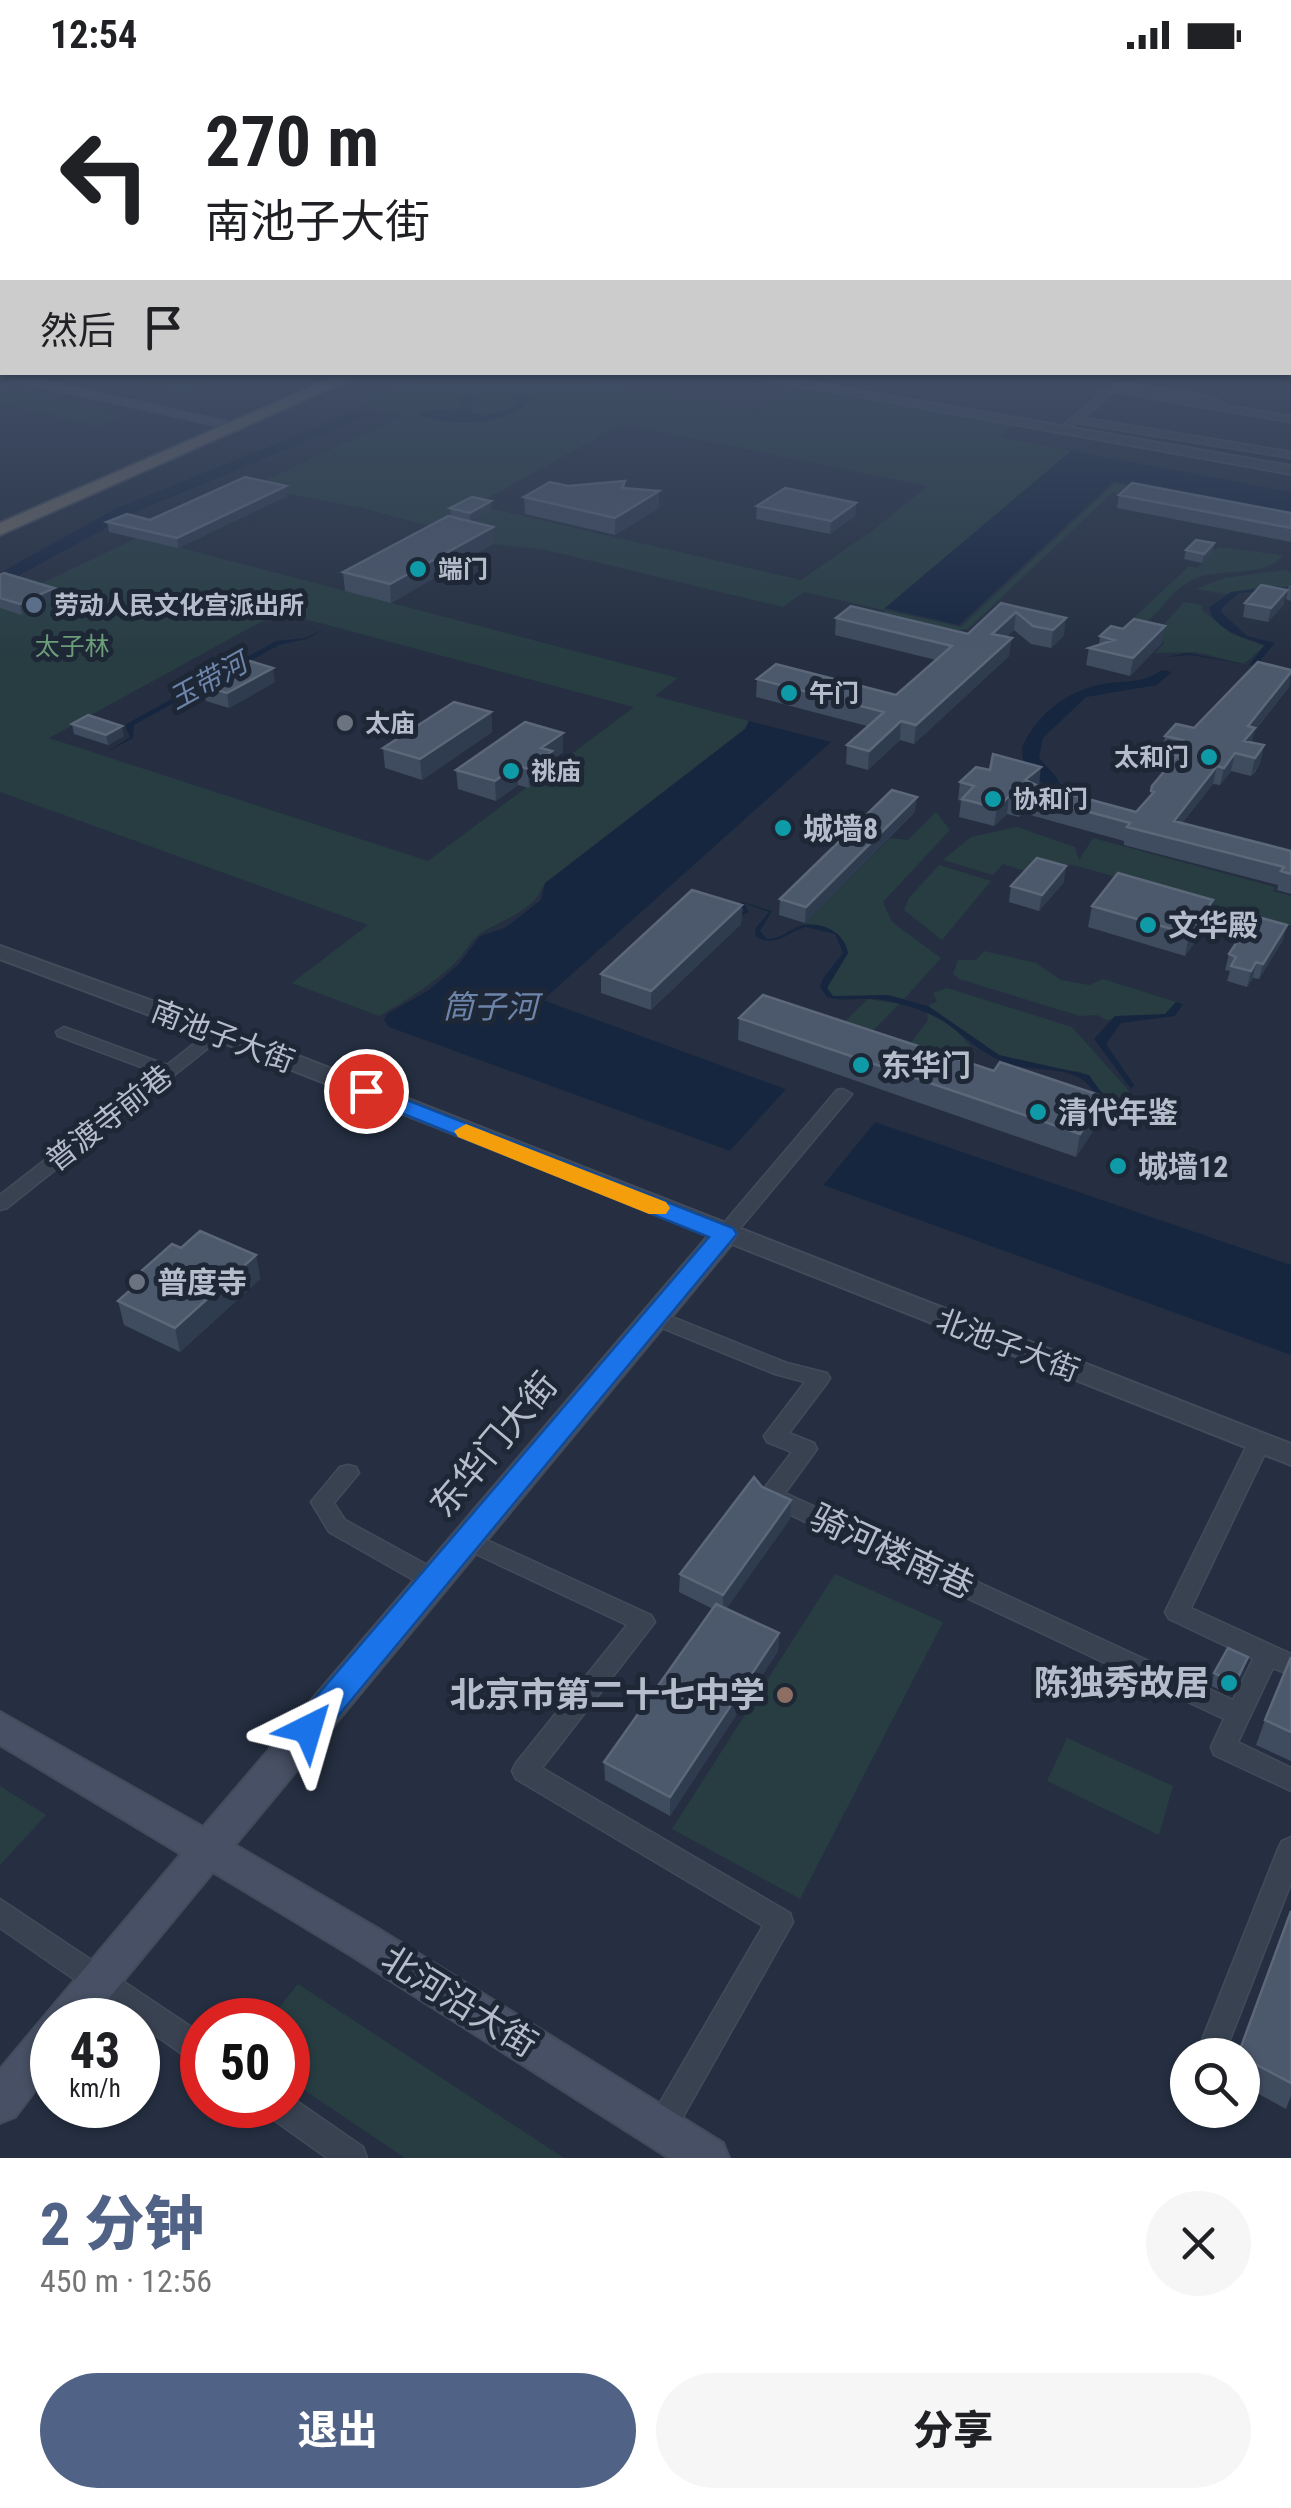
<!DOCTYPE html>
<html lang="zh">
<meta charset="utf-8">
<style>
body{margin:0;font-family:"Roboto Condensed","Noto Sans SC",sans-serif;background:#f6f6f6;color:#202124;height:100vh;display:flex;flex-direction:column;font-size:38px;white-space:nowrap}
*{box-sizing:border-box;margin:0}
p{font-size:32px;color:#757577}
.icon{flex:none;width:55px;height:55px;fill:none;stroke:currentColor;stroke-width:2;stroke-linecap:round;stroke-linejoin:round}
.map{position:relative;height:2088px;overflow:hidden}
.side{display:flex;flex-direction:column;background:#fff;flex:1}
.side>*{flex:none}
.top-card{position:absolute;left:0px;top:0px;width:1292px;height:305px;box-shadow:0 2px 8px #0004;background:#fff;color:#202124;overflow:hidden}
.buttons{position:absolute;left:1170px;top:1968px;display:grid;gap:20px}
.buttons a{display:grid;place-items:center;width:90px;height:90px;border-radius:50%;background:#fff;box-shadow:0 2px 8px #0004;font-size:50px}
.speed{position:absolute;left:30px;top:1928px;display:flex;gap:20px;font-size:50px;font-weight:700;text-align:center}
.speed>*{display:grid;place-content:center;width:130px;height:130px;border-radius:50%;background:#fff;box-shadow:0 2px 8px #0004;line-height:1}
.speed small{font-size:25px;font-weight:400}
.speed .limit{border:15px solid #d22;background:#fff;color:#111}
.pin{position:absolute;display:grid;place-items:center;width:85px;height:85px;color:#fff;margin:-42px;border:5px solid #fff;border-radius:50%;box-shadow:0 2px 10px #0007}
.me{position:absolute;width:110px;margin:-55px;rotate:40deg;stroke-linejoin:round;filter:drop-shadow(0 0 8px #0008)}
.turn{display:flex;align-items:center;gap:35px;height:210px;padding:0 40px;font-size:45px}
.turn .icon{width:130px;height:130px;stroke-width:2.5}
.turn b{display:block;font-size:70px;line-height:85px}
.then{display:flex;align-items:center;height:95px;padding:0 40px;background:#0003;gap:20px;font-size:38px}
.round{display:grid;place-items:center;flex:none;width:105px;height:105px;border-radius:52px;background:#f6f6f6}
.head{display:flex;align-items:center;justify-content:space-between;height:170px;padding:0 40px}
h1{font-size:60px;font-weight:800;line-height:75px;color:#506285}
.primary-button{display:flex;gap:20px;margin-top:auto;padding:20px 40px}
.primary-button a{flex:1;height:115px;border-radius:60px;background:#506285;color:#fff;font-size:40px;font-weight:800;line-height:115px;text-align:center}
.primary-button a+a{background:#f6f6f6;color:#202124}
.status{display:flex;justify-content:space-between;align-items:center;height:70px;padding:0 50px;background:#fff;direction:ltr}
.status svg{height:28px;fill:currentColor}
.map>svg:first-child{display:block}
.green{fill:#273d42;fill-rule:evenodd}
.water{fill:#17263f}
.pier{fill:#252f41}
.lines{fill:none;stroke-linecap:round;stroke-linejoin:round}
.minor-casing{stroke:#424b5a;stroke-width:3}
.tertiary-casing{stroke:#424b5a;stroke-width:4}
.secondary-casing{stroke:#424b5a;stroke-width:4}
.trunk-casing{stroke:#414a58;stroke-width:4}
.minor{fill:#394251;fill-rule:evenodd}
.tertiary{fill:#394251;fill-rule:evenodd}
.secondary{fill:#475064;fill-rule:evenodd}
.trunk{fill:#676663;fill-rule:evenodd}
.wall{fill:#3f4c5f}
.shaded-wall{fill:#2f3b4e}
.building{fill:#4c586b;stroke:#5c687a;stroke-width:2.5}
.route{fill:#1a73e8;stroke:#114b97;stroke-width:2.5}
.slow{fill:#f59e0b}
.culture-dot{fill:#0f9aa8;stroke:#1e2736;stroke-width:4}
.service-dot{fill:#5c6f8a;stroke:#1e2736;stroke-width:4}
.worship-dot{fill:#6b7280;stroke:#1e2736;stroke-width:4}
.education-dot{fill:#8d6e63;stroke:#1e2736;stroke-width:4}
.labels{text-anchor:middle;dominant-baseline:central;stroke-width:10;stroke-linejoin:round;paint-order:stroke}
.far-poi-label{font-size:25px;font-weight:bold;fill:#b5bdcb;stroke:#1e2736;text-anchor:start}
.far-park-label{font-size:25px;fill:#6c9d79;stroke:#1e2736}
.far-water-label{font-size:28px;font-style:italic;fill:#6e85ab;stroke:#1e2736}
.poi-label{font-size:30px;font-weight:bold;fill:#b5bdcb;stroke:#1e2736;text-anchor:start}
.street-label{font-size:30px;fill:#b5bdcb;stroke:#1e2736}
.water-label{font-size:32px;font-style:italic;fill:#6e85ab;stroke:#1e2736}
.near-street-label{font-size:35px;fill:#b5bdcb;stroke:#1e2736}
.near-poi-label{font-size:35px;font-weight:bold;fill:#b5bdcb;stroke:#1e2736;text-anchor:end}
</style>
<div class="status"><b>12:54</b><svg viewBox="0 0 49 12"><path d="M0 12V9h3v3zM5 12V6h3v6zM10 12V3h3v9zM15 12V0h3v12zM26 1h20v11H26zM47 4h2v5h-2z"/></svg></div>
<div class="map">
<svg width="1291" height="2088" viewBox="0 0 1291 2088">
<rect width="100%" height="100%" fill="#252f41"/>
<path class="green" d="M428,302L544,303L761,342L801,319L1011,356L999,367L1071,381L883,540L804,522L783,537L546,480L493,474L363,438L251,417L405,345L357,334ZM622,354L928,416L873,460L801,510L475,435Z
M94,303H186L218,309L186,322Z
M0,317L125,345L99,356L0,333Z
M1115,413L1267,443L1113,422L968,559L954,561L879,546L885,540L961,557Z
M139,467L678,608L655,626L749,651L745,659L543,816C535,840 502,850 482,862C472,869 465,883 456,892C433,914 407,930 379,946L292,913L368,855L0,722V533ZM279,542L633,637V638L428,791L49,668Z
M1218,477L1283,485C1263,510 1220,496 1192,510C1165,523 1155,560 1122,559L1189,496L1197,498Z
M1284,500L1291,502V516L1225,524L1196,519L1224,508Z
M1184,532L1202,535V540L1232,564L1264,576L1244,594L1196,582L1155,583L1164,573L1155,564Z
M936,742L950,760L883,832L892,852L941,888L904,929L833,926L827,918L848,883L838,864L805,853L890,768L908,770Z
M1017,757L1075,777L1079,790L1093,768L1275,817L1273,821L1291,826V856L1077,796L1048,791L1037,805L1003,794L993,805L943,790L971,767Z
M939,795L991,811L942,870L904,840L909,828Z
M984,881L1036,893L1061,910L1089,915L1103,909L1176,932L1165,944L1106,950L1097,945L1080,946L959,909L953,904L958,890H976Z
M947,918L1072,957L1129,1021L1119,1039L1081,1002L1030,995L999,985L928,936L937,931L933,923Z
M868,929L899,934L864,970L836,960Z
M927,943L950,954L976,982L960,977L943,998L907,978L928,950Z
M835,1504L943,1552L800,1829L672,1759Z
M1067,1668L1173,1716L1159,1765L1047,1711Z
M0,1716L46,1745L0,1795Z
M298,1914L564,2088H405L288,2009V1950H269Z"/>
<path class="water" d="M496,321L474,328L470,342L486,346L518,335L515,327L505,322L534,328C504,355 459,358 419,345C434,336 451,343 467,335L455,329Z
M359,340L374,343L133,443L0,516V503L115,439Z
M1071,381L1291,422V446L1114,411L959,555L885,538Z
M1277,516L1291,519L1239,523L1222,538L1221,542L1247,566L1275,573L1255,596L1191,585L1165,587L1188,583L1249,595L1265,575C1244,567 1215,561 1209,538L1231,522Z
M326,558L307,569L279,575L134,655L133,668L107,682L130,667L125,655L139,647L276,571L305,568Z
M1162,600L1172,602L1157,615L1086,627L1043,668L1039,688L1057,708L1063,722L1048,721L1023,690L1022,677C1039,641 1071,618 1109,613C1129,611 1145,612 1162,600Z
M749,651L831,672L543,930L875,1052L1291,1195V1285L389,957L384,950L387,944L429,920L459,894L480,866L505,858L541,830L545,813L745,659Z
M743,832L772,841L760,861L767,869C781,869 785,862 797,857C818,849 845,861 848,883L827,918L833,926L888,925L928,936L999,985L1089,1005L1108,1032L1119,1039L1116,1043C1098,1035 1095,1016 1078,1007C1057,997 1031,1001 1010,994C975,984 957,954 925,942C909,936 891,930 873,929C857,928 843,932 827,927L820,917L823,908L843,883L835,864L806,857C786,862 779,878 756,867L755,859L769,842L744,833L749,842L740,846L745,840L738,835Z
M1176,932L1183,934L1175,946L1121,953L1106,974L1134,1015L1131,1019L1094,969L1115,946L1165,944Z"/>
<path class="pier" d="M787,1018L877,1050L821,1118L728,1083Z"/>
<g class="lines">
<defs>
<path id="minor" d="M1127,313L1214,327L1228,336L1291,346V352L1114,322L1083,348L1291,382V388L1077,353L1070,357L1065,354L1110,315ZM1123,319H1127L1213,334Z
M64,957L167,995L213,959H225L227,963L7,1138L0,1140V1125L157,1003L58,966L56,962Z
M843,1019L852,1024L849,1028L732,1168H718L716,1164L718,1160L837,1020Z
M657,1241L787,1293L827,1303L830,1308L827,1313L789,1363L814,1373L817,1379L785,1423L1233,1630L1253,1589L1169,1549L1165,1542L1251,1367L1259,1365L1267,1367L1270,1373L1191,1538L1291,1584V1605L1273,1598L1238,1672L1291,1698V1721L1214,1685L1211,1677L1224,1649L763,1432L760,1426L763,1420L792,1382L767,1372L764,1366L805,1312L775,1304L650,1253L647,1248L650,1243Z
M348,1395L356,1397L359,1403L334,1433L345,1450L440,1502L443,1509L440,1516L432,1518L424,1516L329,1462L311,1432L340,1397Z
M467,1461L651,1545L655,1552L542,1698L790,1843L793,1852L671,2068L661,2073L651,2068L646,2058L651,2048L763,1856L516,1709L512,1701L516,1693L627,1555L459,1476L456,1470L459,1464Z
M1291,1767V1813L1224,1985H1196L1278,1779L1282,1771Z
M0,1829L202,1964V1995L192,1991L138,1953V1950H133L0,1858Z
M288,2025L363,2077L367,2088H327L267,2045L262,2035H288Z"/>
<path id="tertiary" d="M724,302H751L1291,396V404Z
M0,876L227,958L1291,1374V1395L211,968L0,889Z"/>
<path id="secondary" d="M0,299L2,302L245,356L238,360L0,307Z
M725,1155L735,1158L739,1164L735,1170L235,1775L377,1858L723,2073L729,2088H669L349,1884L213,1802L91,1950H52V1998L15,2047L0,2053V1999L181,1784L0,1675V1642L203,1757L715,1158Z"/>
<path id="trunk" d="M346,302H367L0,465V453Z"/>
</defs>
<use href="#minor" class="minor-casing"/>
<use href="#tertiary" class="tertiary-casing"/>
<use href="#secondary" class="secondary-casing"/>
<use href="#trunk" class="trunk-casing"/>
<use href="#minor" class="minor"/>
<use href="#tertiary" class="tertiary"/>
<use href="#secondary" class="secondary"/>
<use href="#trunk" class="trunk"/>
</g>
<path class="wall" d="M625,411V418L659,438L615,465L525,444L524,427L568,416Z
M286,416L287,426L178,478L109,462L107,452L150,450Z
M1119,425L1291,443V472L1117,438Z
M491,431V440L470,451L451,447L450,438Z
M856,433L855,446L830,464L756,449L757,436Z
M1214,473L1213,482L1202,493L1184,489L1186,480Z
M493,474L391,533L345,521L343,502Z
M0,505L56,529L22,545L0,538Z
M1289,515L1291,516V531L1286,529Z
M1001,533L1064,565L1051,578L1031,574L1014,560L1006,567L1009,586L914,674L900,670L868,700L846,694L847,675L867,656L756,627L757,609L896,625L936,590L835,565L836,548L968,564Z
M1245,533L1284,534L1268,552L1243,547Z
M1100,566L1162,573L1130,606L1086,595L1089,578L1099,575Z
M1291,600L1289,617L1254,662L1251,672L1264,675L1260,693L1255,702L1251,706L1231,701L1220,715L1213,714L1182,753L1291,781V824L1277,820L1278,815L1124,775V771L1023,743L1019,747L1007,744L994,756L959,747L961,731L958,730L960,712L1039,715L1136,742L1150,727L1152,716L1170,694L1171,686L1162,683L1165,666L1194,658Z
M275,612L229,638L206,631L204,616Z
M491,642L492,662L422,710L385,698L383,678Z
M72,654L124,666L108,675L74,664Z
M563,663V682L552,690L553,701L529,718L518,715L496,731L458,719L456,700Z
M915,742L805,853L779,845L780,829Z
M1064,812L1039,841L1009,832L1011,816Z
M1213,830L1209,852L1185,886L1088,857L1092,836Z
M742,835L741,854L651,940L601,923V904Z
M1283,870L1259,909L1253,908L1247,917L1227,911L1230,901L1225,900L1229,884Z
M739,948L994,1001L1101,1049L1076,1087L738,970Z
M181,1178L256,1185L260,1209L180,1282L124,1255L118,1231L131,1220L129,1212Z
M790,1449L726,1538L779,1563L778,1581L670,1746L605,1710L604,1692L713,1539L679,1522L680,1504Z
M1291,1587V1691L1256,1675L1265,1650Z
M1244,1600L1231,1625L1211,1616L1214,1603Z
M1291,1840V2026L1286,2039L1242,2015V1985Z"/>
<path class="shaded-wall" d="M286,416L287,426L178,478L177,468Z
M659,421V438L615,465V448Z
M491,431V440L470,451V443Z
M856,433L855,446L830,464L831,451Z
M493,457V474L391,533L390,514Z
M1214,473L1213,482L1202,493L1204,484Z
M54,518L56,529L22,545L20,534Z
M1287,520L1284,534L1268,552L1271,538Z
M1016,542L1014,560L990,582L992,564Z
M1066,548L1064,565L1051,578L1053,560Z
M1165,556L1162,573L1130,606L1133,588Z
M1012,568L1009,586L914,674L916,655Z
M273,598L275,612L229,638L227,623Z
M1291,602L1289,617L1254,662L1251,675L1242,685L1248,656Z
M491,642L492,662L422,710L420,689Z
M901,651L900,670L868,700L869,681Z
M122,656L124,666L108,675L106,665Z
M563,663V682L552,690L553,701L529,718L528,699L541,678Z
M1264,675L1260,693L1251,706L1255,688Z
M1235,683L1231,701L1220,715L1224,698Z
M517,695L518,715L496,731L495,711Z
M1217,696L1213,714L1170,769L1174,751Z
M1041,697L1039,715L1026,726L1023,743L1019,747L1025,710Z
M1009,726L1007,744L994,756L997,738Z
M917,727L915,742L805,853L806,837Z
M1066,796L1064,812L1039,841L1042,825Z
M1213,830L1209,852L1185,886L1189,864Z
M742,835L741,854L651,940V921Z
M1287,855L1283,870L1259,909L1263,894Z
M1256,892L1253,908L1247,917L1251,901Z
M1105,1027L1101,1049L1076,1087L1080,1064Z
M256,1185L260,1209L180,1282L175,1258Z
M791,1430L790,1449L723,1544V1525Z
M779,1563L778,1581L670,1746V1727Z
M1248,1587L1244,1600L1231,1625L1235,1613Z"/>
<path class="building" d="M245,407L286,416L177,468L107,452L127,444L150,450Z
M625,411L622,418L659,421L615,448L524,427L550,412L568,416Z
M1132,413L1291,443V458L1119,425Z
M785,418L856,433L831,451L757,436Z
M472,427L491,431L470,443L450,438Z
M448,446L493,457L390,514L343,502Z
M1196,470L1214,473L1204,484L1186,480Z
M4,503L54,518L20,534L0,528V505Z
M1261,515L1287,520L1271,538L1245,533Z
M1001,533L1066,548L1053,560L1033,556L1016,542L992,564L1012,568L916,655L901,651L869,681L847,675L884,642L757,609L776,594L896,625L952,576L836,548L851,536L968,564Z
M1134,549L1165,556L1133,588L1089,578L1114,570L1100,566L1111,556L1123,559Z
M250,591L273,598L227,623L204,616Z
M1258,592L1291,600V602L1248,656L1255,658L1244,671L1264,675L1255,688L1235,683L1224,698L1217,696L1174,751L1291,781V804L1281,801L1284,797L1127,757L1130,753L1026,725L1022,729L1009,726L997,738L962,729L974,716L960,712L976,697L990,700L993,684L1041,697L1025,710L1036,715L1136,742L1154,722L1151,721L1152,716L1177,686L1172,685L1183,670L1165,666L1176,654L1194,658Z
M454,632L491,642L420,689L383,678Z
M88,645L122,656L106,665L72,654Z
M525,652L563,663L541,678L552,681L528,699L517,695L495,711L456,700Z
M892,720L917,727L806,837L780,829Z
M1037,788L1066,796L1042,825L1011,816Z
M1118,803L1213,830L1189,864L1092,836Z
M692,820L742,835L651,921L601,904Z
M1254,846L1287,855L1263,894L1256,892L1251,901L1231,896L1236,887L1229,884Z
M763,925L994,1001L1000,992L1105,1027L1080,1064L739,948Z
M200,1161L256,1185L175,1258L118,1231L136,1215L129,1212L172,1174L181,1178Z
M754,1407L762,1417L791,1430L723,1525L680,1504Z
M716,1534L779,1563L670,1727L604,1692Z
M1228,1578L1248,1587L1235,1613L1214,1603Z
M1291,1587V1662L1265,1650Z
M1291,1841V2013L1242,1987V1985H1238Z"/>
<linearGradient id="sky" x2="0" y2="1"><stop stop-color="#141a24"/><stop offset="0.51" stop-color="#404d65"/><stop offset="1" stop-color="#404d65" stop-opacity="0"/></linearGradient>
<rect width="1291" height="591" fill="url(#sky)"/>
<path class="route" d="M366,1014L733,1158L737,1164L319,1669L308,1673L297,1669L292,1659L297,1649L709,1167L359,1026L355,1021L359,1016Z"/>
<path class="slow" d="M466,1054L666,1132L670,1138L666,1144H649L458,1067L454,1061Z"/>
<g class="culture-dot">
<circle cx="418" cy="499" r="10"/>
<circle cx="789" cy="623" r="10"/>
<circle cx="1209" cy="687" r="10"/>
<circle cx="511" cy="701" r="10"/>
<circle cx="993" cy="729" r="10"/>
<circle cx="783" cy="758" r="10"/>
<circle cx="1148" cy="855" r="10"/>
<circle cx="861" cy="995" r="10"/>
<circle cx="1038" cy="1042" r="10"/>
<circle cx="1118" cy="1096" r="10"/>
<circle cx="1229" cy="1613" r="10"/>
</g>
<circle class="service-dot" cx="34" cy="535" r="10"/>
<g class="worship-dot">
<circle cx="345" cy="653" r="10"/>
<circle cx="137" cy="1212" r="10"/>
</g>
<circle class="education-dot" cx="785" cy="1625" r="10"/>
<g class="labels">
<g class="far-poi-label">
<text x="438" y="499">端门</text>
<text x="54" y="535">劳动人民文化宫派出所</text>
<text x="809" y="623">午门</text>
<text x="365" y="653">太庙</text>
<text x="1189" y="687" text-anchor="end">太和门</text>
<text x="531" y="701">祧庙</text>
<text x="1013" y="729">协和门</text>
</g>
<g class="far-park-label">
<text x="72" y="576">太子林</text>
</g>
<g class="far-water-label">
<text transform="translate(208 611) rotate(-29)">玉带河</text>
</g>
<g class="poi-label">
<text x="803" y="758">城墙8</text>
<text x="1168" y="855">文华殿</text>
<text x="881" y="995">东华门</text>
<text x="1058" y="1042">清代年鉴</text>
<text x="1138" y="1096">城墙12</text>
<text x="157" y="1212">普度寺</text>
</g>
<g class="street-label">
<text transform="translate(223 966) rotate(21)">南池子大街</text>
<text transform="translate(109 1048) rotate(-38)">普渡寺前巷</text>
<text transform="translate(1008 1275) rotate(21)">北池子大街</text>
</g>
<g class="water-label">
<text x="490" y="937">筒子河</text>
</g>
<g class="near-street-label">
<text transform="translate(494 1375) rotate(-50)">东华门大街</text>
<text transform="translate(892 1482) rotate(25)">骑河楼南巷</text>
<text transform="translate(459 1932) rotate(32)">北河沿大街</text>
</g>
<g class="near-poi-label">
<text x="1209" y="1613">陈独秀故居</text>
<text x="765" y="1625">北京市第二十七中学</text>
</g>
</g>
</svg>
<div class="buttons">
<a><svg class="icon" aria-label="search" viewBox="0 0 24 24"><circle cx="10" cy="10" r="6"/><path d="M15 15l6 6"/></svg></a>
</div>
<div class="speed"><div>43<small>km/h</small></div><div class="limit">50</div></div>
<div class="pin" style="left:366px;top:1021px;background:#d93025"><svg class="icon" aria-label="arrive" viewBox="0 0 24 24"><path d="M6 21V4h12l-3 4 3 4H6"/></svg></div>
<svg class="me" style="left:308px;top:1659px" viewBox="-20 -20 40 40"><path d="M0-17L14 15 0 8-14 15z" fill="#1a73e8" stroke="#fff" stroke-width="4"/></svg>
<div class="top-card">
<div class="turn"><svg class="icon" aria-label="left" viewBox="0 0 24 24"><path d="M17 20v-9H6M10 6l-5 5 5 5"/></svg><div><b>270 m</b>南池子大街</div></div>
<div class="then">然后<svg class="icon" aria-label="arrive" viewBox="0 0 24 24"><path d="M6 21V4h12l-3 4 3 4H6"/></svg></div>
</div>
</div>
<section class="side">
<div class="head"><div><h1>2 分钟</h1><p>450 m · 12:56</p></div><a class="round"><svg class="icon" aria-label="close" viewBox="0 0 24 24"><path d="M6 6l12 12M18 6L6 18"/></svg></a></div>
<div class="primary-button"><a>退出</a><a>分享</a></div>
</section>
